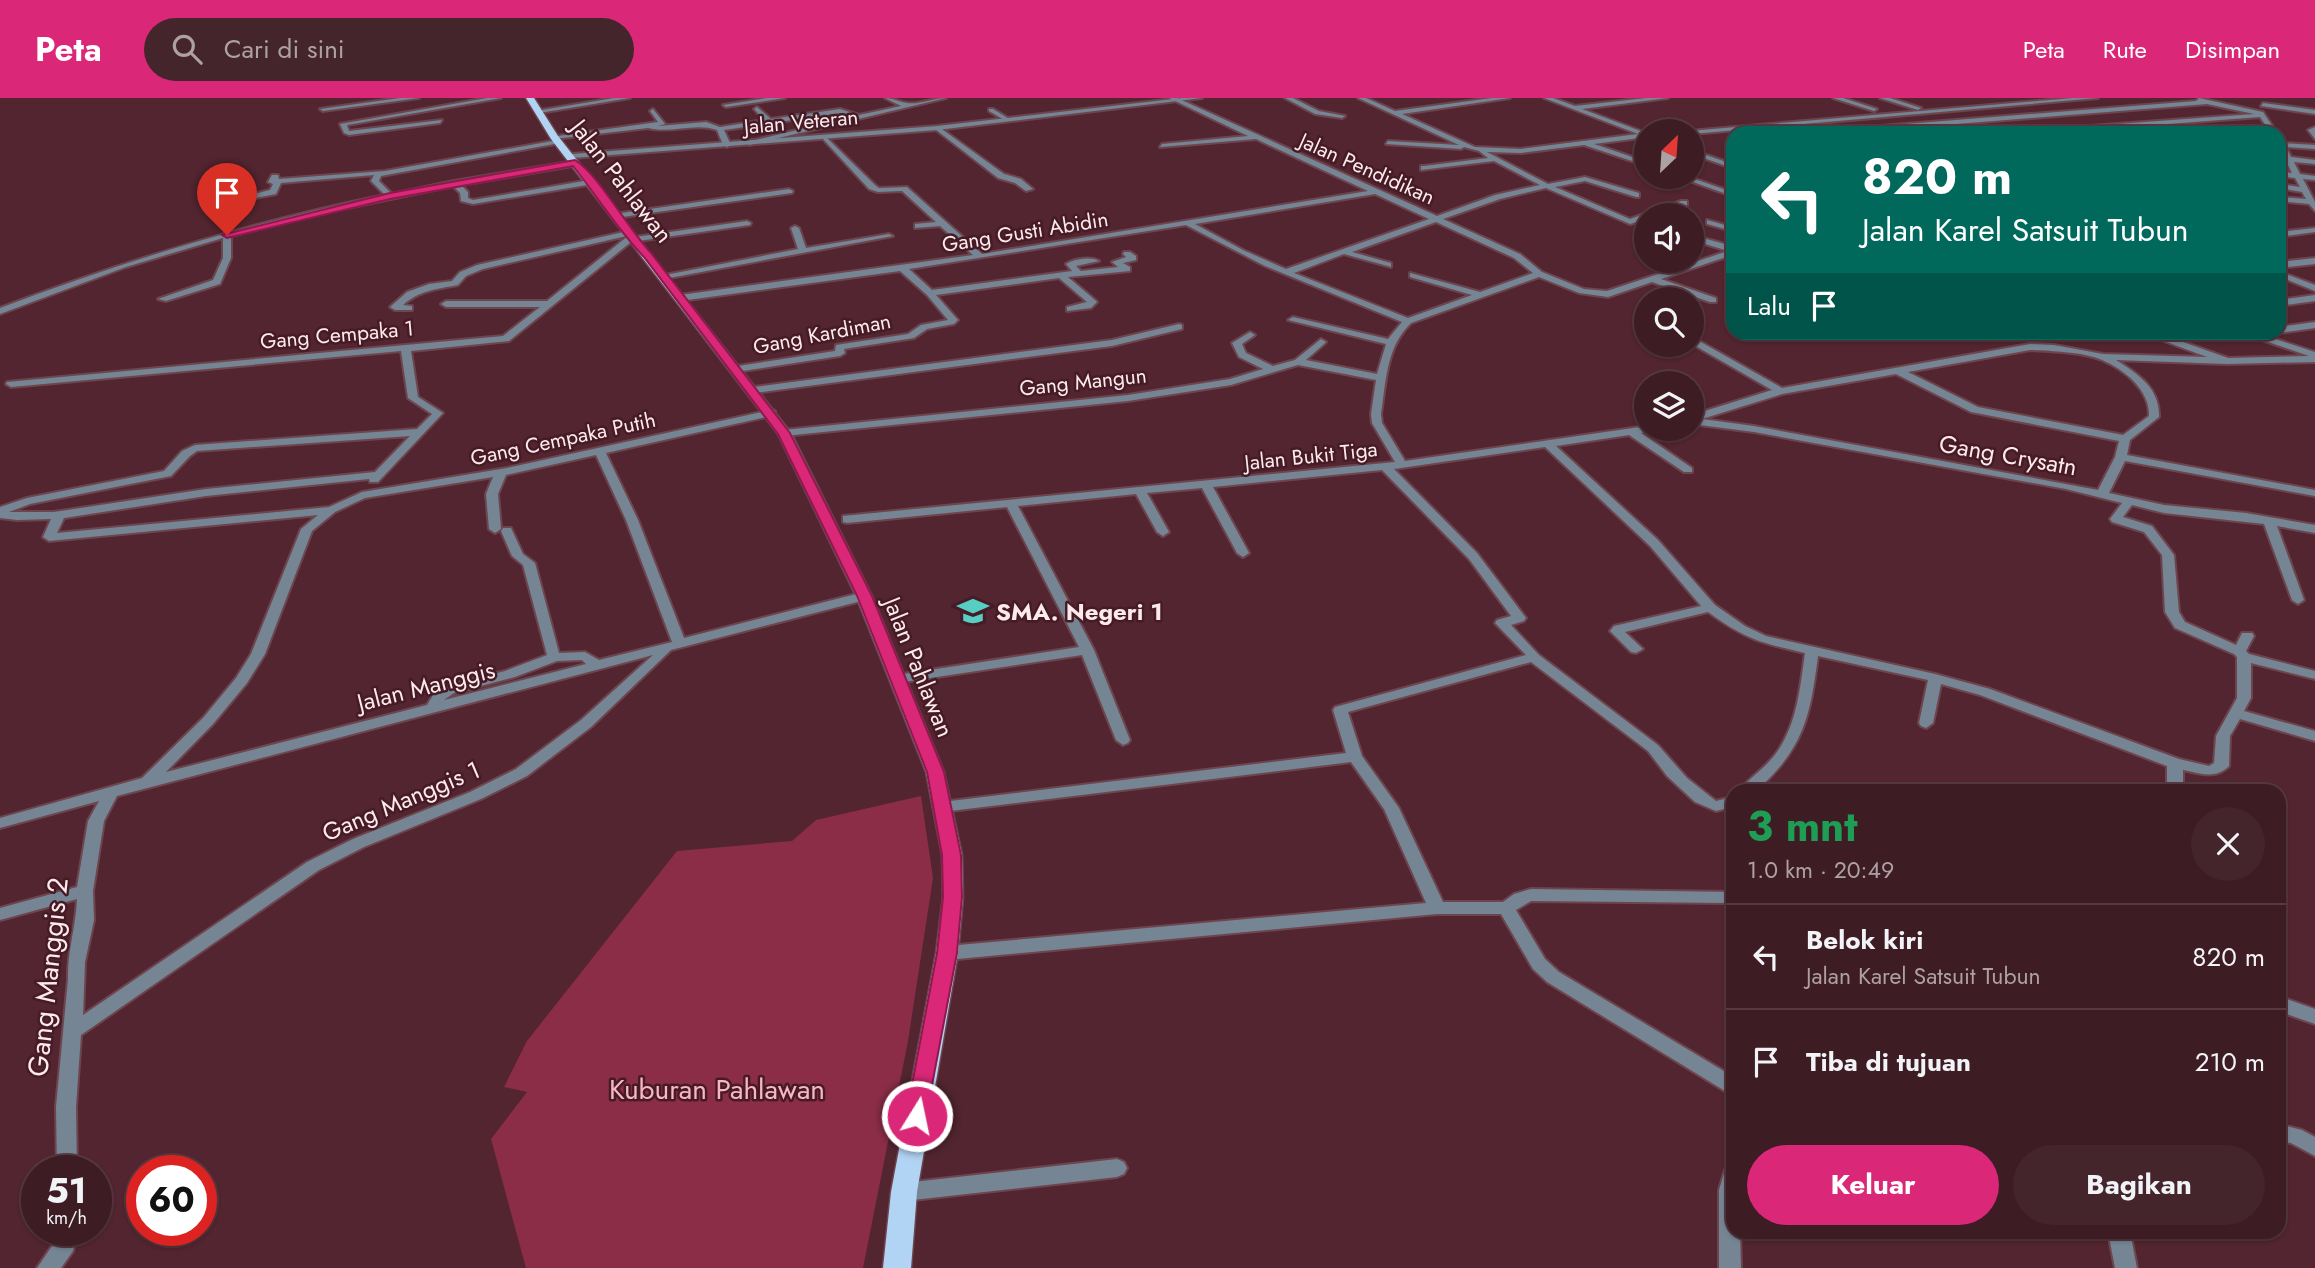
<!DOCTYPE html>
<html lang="id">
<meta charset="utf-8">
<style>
body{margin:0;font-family:Jost,sans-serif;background:#45252c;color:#f1f3f6;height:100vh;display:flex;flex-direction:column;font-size:26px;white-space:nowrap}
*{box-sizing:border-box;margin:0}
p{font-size:23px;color:#ada1a6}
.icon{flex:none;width:38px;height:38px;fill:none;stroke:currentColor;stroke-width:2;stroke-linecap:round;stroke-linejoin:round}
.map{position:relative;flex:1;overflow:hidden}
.details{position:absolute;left:1726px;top:686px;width:560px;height:455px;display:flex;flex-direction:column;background:#3e1c24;border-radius:21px;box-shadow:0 2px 5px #0004,0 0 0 2px #573a41}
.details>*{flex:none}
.guide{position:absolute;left:1726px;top:28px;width:560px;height:214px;border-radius:21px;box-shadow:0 2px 5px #0004,0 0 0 2px #573a41;background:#00695c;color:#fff;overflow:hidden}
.needle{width:46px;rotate:25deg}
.controls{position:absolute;left:1634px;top:21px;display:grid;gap:14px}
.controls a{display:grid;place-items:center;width:70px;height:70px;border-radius:50%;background:#3e1c24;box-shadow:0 2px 5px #0004,0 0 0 2px #573a41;font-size:35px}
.speed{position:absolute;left:21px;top:1057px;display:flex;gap:14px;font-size:35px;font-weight:700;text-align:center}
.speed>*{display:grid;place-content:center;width:91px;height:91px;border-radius:50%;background:#3e1c24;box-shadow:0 2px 5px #0004,0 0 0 2px #573a41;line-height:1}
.speed small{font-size:18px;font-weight:400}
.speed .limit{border:10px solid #d22;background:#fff;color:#111}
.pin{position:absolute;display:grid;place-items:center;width:60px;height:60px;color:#fff;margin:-72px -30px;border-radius:50% 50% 50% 0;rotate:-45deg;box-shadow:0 0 7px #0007}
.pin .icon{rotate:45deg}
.me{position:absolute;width:77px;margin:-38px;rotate:10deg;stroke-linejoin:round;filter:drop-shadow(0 0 5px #0008)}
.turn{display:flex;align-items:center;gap:24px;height:147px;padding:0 21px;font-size:32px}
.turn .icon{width:91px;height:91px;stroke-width:2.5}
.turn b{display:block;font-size:49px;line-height:60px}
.then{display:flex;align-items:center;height:66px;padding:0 21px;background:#0003;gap:14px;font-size:26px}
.round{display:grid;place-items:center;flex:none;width:74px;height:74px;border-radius:37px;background:#45252c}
.head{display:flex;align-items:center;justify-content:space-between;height:119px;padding:0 21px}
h1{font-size:42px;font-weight:700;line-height:52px;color:#1e9e55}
.primary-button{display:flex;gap:14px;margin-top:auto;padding:14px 21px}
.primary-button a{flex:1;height:80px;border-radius:42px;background:#db2777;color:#fff;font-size:28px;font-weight:700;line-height:80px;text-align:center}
.primary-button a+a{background:#45252c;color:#f1f3f6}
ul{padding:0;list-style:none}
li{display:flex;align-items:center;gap:21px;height:105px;padding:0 21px;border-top:2px solid #573a41}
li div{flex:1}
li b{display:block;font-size:26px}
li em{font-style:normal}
header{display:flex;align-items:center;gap:42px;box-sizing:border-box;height:98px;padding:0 35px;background:#db2777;color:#fff}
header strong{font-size:33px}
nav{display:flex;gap:38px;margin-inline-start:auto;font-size:24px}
.search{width:490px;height:63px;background:#45252c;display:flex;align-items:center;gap:18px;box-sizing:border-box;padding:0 24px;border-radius:38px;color:#ada1a6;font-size:26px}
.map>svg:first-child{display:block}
.green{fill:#8c2d48}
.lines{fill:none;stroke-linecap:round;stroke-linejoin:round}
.minor-casing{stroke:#6d454e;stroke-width:4}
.tertiary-casing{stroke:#6d454e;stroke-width:4}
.primary-casing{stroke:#6d454e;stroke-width:3}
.minor{fill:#758594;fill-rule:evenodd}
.tertiary{fill:#758594;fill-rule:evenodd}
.primary{fill:#b2d4f4;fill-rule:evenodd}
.route{fill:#db2777;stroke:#8e194d;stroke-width:2}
.labels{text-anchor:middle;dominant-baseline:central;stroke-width:5;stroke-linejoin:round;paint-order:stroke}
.far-street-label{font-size:21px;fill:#fceaed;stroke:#461b26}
.street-label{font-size:24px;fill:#fceaed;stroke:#461b26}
.poi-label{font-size:24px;font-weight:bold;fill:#fceaed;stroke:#461b26;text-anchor:start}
.near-street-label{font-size:28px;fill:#fceaed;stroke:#461b26}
.near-park-label{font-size:28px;fill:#f6b6c2;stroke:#461b26}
</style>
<header>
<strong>Peta</strong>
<div class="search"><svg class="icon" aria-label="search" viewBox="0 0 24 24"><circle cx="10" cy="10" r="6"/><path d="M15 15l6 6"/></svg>Cari di sini</div>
<nav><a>Peta</a><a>Rute</a><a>Disimpan</a></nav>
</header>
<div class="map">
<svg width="2315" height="1170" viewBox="0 0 2315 1170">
<rect width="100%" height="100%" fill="#522530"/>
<path class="green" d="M921,698L933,780L908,943L863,1170H526L491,1041L527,994L504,989L527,943L677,753L792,743L816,722Z"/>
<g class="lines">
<defs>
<path id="minor" d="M400,0H419L323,13L320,11Z
M487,0H501L347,27L349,33L442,22L440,25L349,37L344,35L340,26Z
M614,0H630L539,15L536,13Z
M767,0H785L726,9L723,7Z
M885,0C893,0 899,4 907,5C918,7 934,0 946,0L749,47L747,44L851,19L840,15L724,32L731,47L727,49L723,47L717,32C695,24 671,36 648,30L554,41L551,39L658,24L650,13L653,11L665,26L658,28L706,24L720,29L764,22L754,11L757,9L771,21L840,11L859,17L901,8Z
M1169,0H1177L1437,118L1495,97L1540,87L1494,63L1421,72V68H1424L1488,60L1479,53L1464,49L1461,51L1386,46L1388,43L1459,47L1358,0H1366L1395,13L1492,0H1510L1402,16L1475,49L1521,51L1638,36L1544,0H1553L1575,8L1646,0H1668L1582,11L1646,35L1647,39L1594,46L1647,64V68L1584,47L1521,55L1487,54L1548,86L1585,79L1639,95V99H1636L1585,83L1555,89L1630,121L1681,103H1687V107L1656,117H1647V121L1630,126L1546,90L1500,101L1443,121L1520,156L1542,174L1584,191L1607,193L1728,153L1692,142V137L1732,148V157L1661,181L1716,200V204H1710L1652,184L1608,199L1579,195L1539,179L1411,225C1386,249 1386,284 1381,316L1382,325L1405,363L1647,328V331H1652L1651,333L1641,335L1692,370V374H1684L1629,337L1556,348L1658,442L1715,507L1745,528L1766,538L1935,576L1990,591L2179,661L2209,668L2214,665L2216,638L2237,600V559L2234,556L2175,530L2165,514L2162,457L2144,434L2112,424L2110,421L2122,405L2066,391L1754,334L1692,326V317L1772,292L1692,246V239L1782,290L2030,246L2054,247L2103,256L2207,259L2140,234H2155L2228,260L2309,258L2239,234H2254L2315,254V264L2227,266L2116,262C2138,276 2160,290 2159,319L2130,342L2127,357L2315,392V398L2125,363L2109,395L2164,407L2246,415L2315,427V435L2277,428L2304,502L2298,506L2292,502L2264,426L2164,415L2132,407L2123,419L2152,428L2174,457L2179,514L2185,524L2236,547L2242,535H2252L2254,538L2246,553L2249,556L2315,573V581L2251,565V600L2244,613L2315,633V643L2240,621L2230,638L2229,668C2215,682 2199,675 2183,672V693H2167V668L1980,597L1941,586L1933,625L1926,630L1921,628L1919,625L1928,582L1818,558C1810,619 1804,650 1756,693H1739C1749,680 1764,671 1774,658C1797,629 1800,590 1805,555C1761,545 1745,541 1708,514L1625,534L1643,551L1636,555L1631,554L1610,533L1614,528L1701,508L1650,448L1545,349L1394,371L1477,455L1526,520L1524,523L1511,527L1539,557L1658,647L1687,680L1716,703L1732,699V709L1716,713L1695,704L1667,678L1648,653L1531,564L1348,614L1362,658L1399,710L1443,804H1503L1514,796L1531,791L1732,794V804L1730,805L1531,803L1516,812L1545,861L1559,874L1732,978V995L1725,993L1547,884L1533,871L1501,816H1437L947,862L941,860L938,855L941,850L947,848L1426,805L1384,711L1351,664L942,714L936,713L934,709L936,705L942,704L1346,655L1333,612L1335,609L1526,557L1495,525L1497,522L1511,518L1469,461L1382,372L1213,389L1249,455L1243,459L1237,455L1202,390L1147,395L1169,434L1163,438L1157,434L1136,396L1018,408L1094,552L1130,642L1128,645L1123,647L1116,642L1082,557L897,585L890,581L897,577L1079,549L1007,409L847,425L843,424V418L1395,364L1372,325L1371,316L1376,282L1298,267L1231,287L1128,303L784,338L779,335L784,332L1128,297L1230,281L1263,271L1239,259L1232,245L1250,234L1255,237L1242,246L1246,255L1273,268L1295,262L1321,241L1326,244L1324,246L1306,262L1377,276L1386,246L1288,222L1293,219L1388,241L1402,224L1265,168L1186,127L909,171L932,192L1072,173L1066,166C1073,161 1092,158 1099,163L1076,168L1081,173L1118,169L1112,164L1126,159L1123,156L1124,154H1130L1136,158V162L1123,165L1130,169V173L1068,179L1095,202L1097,204L1091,210L1067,213V209L1087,204L1059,180L936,197L958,222L954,226L927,231L914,240L844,251L845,255L840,258L736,274L731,271L732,269L835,253L836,247L908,236L921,227L948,222L927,197L900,173L680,203L676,200L680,197L973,157L940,128L915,130V126L936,124L902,93L878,94L869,91L823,41L825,38L875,87L879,90L907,89L982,156L1368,93L1256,41L1160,49L1162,46L1248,38ZM1375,96L1429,121L1286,171L1243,152L1195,126ZM1436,124L1514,160L1533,175L1480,194L1410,175V179L1472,197L1408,220L1294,175L1344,156L1391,169V165L1352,154ZM2030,252C2051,253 2083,254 2102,262C2125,272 2150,292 2149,318L2123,337L1978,309L1908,274ZM1896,276L1971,314L2119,343L2115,359L2098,392L1754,328L1702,321L1782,296Z
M1285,0H1293L1319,13L1345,18L1342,20L1315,16Z
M1833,0H1843L1877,11L1874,13Z
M1880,0H1890L1921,10L1918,12Z
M2072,0H2098L1692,36V33H1689Z
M2199,0L2263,14L2277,35H2271L2260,19L2049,35H2019L2022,33L2254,16L2207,6L1844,35H1815L1818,33L2196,3Z
M2263,5L2315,12V16L2261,8Z
M989,11H993L1011,22L1006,23L989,13Z
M935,29H939L1004,76L1021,81L1033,91L1026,93L1015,85L998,80L935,31Z
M2156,29L2197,33L2200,35L2154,32Z
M2315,29V41L2308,32Z
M2278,39L2284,45L2315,47V51L2286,49L2291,59L2315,62V66L2294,64L2300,76L2315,78V82L2303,81L2315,104V113L2309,106L2278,103V99L2306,101L2302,94L2278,90V86L2300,89L2295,80L2278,78V74L2292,75L2286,63L2278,60L2283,58L2278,49Z
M558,42L560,45L381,78L379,83L392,96L454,83L575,63L578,67L461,87L468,94V100L473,102L590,82L594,84L593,86L473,106L461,103L460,95L453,88L318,116L231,138V160L220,186L166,203L158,201L213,182L223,160V140L126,169L0,216V210C126,162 253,124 385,97L371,83L374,77L281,85L276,96L234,104L230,102L270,92L273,86L268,84L272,77H278L279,81L385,73Z
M1692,52L1732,66V70L1692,56Z
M1679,79H1689L1732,94V98Z
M789,91L793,93L792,95L615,120L611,118L615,116Z
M1707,122L1732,129V133L1707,126Z
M747,123L751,125L750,127L631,144L509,243L411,253L418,299L443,315L378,384H370L369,381L206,398L64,420L57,435L329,409L362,394L507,370L771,312L775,313V317L606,355L638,422L684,540L864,494L870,498L869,501L671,552L591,629L527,678L481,701L364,749L319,772L81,937L76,1009L77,1073H57L56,1009L68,881C67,854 76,829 77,801L0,822V810L77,789L88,723L99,703L0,730V720L142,680L203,620L236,580L251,556L301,431L318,417L49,443L43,439L51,421L17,422L0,420V409L27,400L164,373L182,353L195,347L417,331L432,316L408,300L401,253L11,289L6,286L7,284L503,238L540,209H446L441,206L446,203H547L628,138L635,139ZM410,338L375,374L206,391L54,414H9L30,406L171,378L190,358L197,353ZM596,357L626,422L672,544L599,562L585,554L559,555L535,465L523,456L511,430H503L501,433L512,458L523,467L547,557L505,573L444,589L435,594L427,607L166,674L213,626L247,585L265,556L312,433L335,414L365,400L493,379L486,396L489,431L495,435L501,431L498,396L506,377ZM653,557L581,622L516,671L470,694L353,741L307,764L83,917L85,864L94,822L93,793L104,723L117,698ZM582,562L586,566L444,602L454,595L515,579L557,563Z
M795,128L799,130L806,150L889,136L893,138L664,181L660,178L798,151L791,130Z
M2315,130V134L2278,139V134Z
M628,133L632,135L631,137L483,171L466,178L458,187C437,191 420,192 403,207L412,208V212H395L390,209L407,194L429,186L452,183L460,174L477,167Z
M2315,160V166L2278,170V164Z
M2278,173L2315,187V193L2278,178Z
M2315,197V203L2278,208V202Z
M2315,224V230L2278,235L2277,234L2278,229Z
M1179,226L1182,227V231L1112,248L754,295L749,292L754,289L1112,242Z
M2278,898L2315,911V926L2278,913Z
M2278,1026L2302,1032L2315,1039V1058L2291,1045L2278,1043Z
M1117,1061L1124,1064L1127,1070L1124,1076L1117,1079L904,1103L897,1100L894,1094L897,1088L904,1085Z
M1732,1069V1134H1740L1741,1170H1719V1092L1725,1072Z
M56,1132H77L73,1153L61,1170H37L52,1148Z
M2108,1134H2130L2137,1170H2115Z"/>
<path id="tertiary" d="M1182,0H1202L937,32L572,60L568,58L572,56L937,28Z"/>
<path id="primary" d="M526,0H534L558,38L791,335L872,498L944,674L962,757L963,799L958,855L917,1094L911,1170H883L891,1094L936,855L943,799L942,757L926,674L856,498L778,336L551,41Z"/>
</defs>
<use href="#minor" class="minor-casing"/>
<use href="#tertiary" class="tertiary-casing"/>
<use href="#primary" class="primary-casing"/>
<use href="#minor" class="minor"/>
<use href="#tertiary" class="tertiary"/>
<use href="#primary" class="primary"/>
</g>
<path class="route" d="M575,62C599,77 628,131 651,155L790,335L872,498L944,674L961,757L962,799L957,855L925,1024L917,1027L909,1024L906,1018L937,855L943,799L942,757L927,674L857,498L778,336L644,159C618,132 597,98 573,68L390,101L227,140L222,137L390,95Z"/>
<defs>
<symbol id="school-bare" viewBox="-9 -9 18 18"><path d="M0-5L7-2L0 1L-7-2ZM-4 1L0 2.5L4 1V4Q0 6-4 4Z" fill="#56cec2" stroke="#461b26" stroke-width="2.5" paint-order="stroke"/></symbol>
</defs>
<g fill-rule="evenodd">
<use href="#school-bare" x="951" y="491" width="44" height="44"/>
</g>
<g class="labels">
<g class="far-street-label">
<text transform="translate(801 24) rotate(-5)">Jalan Veteran</text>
<text transform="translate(1367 71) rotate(24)">Jalan Pendidikan</text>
<text transform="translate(1025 134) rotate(-9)">Gang Gusti Abidin</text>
<text transform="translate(822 236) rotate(-11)">Gang Kardiman</text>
<text transform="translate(337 237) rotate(-5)">Gang Cempaka 1</text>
<text transform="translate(1083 284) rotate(-6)">Gang Mangun</text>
<text transform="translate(563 341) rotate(-12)">Gang Cempaka Putih</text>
<text transform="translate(1311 358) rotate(-6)">Jalan Bukit Tiga</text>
</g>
<g class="street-label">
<text transform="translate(622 83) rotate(52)">Jalan Pahlawan</text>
<text transform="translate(2008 357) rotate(10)">Gang Crysatn</text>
<text transform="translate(919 569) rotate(68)">Jalan Pahlawan</text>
<text transform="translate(426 588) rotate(-14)">Jalan Manggis</text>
<text transform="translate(401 703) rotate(-23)">Gang Manggis 1</text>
</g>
<g class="poi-label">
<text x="996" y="513">SMA. Negeri 1</text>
</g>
<g class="near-street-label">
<text transform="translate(48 879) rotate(-84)">Gang Manggis 2</text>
</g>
<g class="near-park-label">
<text x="717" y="991">Kuburan Pahlawan</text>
</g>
</g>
</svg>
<div class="controls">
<a><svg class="needle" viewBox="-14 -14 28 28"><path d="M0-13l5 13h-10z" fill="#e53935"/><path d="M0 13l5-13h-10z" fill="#ada1a6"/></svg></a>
<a><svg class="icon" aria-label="sound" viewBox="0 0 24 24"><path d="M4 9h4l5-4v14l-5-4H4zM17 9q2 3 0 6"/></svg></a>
<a><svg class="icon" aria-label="search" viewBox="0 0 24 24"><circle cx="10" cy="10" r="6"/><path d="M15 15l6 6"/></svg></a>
<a><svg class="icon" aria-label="layers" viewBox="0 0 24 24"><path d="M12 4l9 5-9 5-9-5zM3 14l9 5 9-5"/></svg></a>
</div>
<div class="speed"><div>51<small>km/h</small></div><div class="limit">60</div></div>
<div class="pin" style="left:227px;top:137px;background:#d93025"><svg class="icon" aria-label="arrive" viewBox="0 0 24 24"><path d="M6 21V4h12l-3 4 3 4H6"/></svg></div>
<svg class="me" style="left:917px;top:1018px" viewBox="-20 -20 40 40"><circle r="17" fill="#db2777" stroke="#fff" stroke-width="3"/><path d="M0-11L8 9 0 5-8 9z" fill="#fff"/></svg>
<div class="guide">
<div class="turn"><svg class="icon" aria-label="left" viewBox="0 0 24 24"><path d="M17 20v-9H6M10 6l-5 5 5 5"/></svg><div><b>820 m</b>Jalan Karel Satsuit Tubun</div></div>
<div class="then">Lalu<svg class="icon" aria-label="arrive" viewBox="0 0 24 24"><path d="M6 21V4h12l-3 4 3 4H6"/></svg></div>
</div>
<section class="details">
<div class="head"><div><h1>3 mnt</h1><p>1.0 km · 20:49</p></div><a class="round"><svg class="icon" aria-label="close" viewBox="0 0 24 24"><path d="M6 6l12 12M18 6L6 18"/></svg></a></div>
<ul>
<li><svg class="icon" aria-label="left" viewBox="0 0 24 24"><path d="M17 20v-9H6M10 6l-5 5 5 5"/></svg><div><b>Belok kiri</b><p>Jalan Karel Satsuit Tubun</p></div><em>820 m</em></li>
<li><svg class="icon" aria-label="arrive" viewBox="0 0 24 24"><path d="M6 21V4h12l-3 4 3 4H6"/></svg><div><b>Tiba di tujuan</b></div><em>210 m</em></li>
</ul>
<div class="primary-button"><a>Keluar</a><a>Bagikan</a></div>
</section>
</div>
